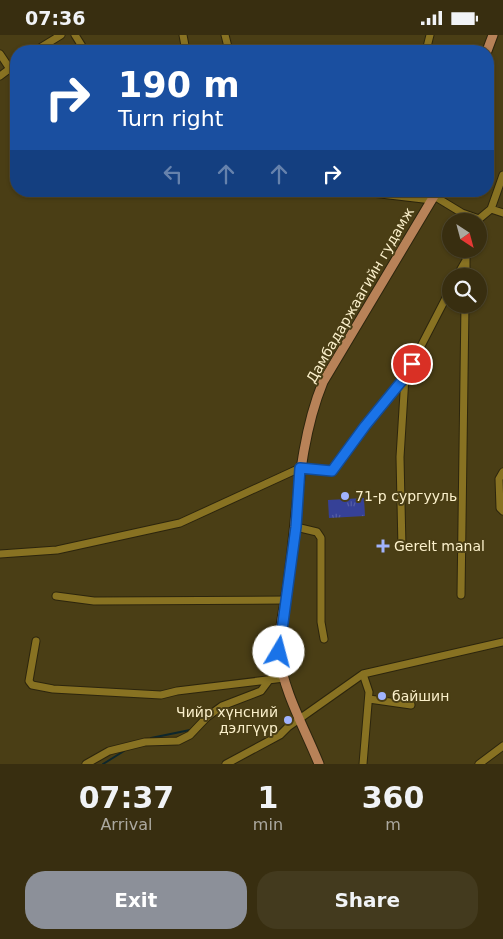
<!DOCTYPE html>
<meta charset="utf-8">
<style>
body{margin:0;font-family:"DejaVu Sans",sans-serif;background:#433a1e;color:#f1f3f6;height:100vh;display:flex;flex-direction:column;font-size:19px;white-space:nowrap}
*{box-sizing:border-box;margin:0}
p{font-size:16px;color:#aba89f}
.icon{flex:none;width:28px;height:28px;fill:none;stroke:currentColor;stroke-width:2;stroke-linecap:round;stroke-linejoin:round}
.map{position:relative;height:729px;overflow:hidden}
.details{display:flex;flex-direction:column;background:#382e10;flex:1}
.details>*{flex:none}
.top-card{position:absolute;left:10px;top:10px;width:484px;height:152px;border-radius:20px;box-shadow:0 1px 4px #0004,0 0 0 1px #524a30;background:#1a4fa0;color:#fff;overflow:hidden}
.needle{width:32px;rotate:144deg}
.fabs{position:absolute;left:442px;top:178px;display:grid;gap:10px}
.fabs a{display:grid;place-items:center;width:45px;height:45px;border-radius:50%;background:#382e10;box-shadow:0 1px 4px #0004,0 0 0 1px #524a30;font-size:25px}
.pin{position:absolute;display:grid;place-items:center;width:42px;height:42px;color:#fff;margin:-21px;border:2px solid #fff;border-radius:50%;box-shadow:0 1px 5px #0007}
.me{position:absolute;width:55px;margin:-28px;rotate:8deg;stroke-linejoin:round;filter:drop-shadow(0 0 4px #0008)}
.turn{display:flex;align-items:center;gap:18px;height:105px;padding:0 25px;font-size:22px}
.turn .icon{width:65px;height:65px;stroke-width:2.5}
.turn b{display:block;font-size:35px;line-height:42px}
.lanes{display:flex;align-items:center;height:48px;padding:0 25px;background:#0003;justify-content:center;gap:25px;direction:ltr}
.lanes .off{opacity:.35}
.eta{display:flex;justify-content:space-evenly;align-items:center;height:85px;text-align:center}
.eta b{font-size:30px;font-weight:600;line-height:35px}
.primary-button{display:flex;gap:10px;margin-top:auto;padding:10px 25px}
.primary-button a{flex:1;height:58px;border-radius:20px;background:#8c9099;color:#fff;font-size:20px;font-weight:600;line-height:58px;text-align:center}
.primary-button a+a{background:#433a1e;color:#f1f3f6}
.status{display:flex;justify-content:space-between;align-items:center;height:35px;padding:0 25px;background:#382e10;direction:ltr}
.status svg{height:14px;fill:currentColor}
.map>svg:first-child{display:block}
.park{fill:url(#park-tufts)}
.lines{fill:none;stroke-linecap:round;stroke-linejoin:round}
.stream{stroke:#0d272d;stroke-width:2}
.minor-casing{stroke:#2c250d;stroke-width:9}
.major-casing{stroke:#2c250d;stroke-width:11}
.minor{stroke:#887222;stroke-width:7}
.major{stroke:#b88258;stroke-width:9}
.route-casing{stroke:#114b97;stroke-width:12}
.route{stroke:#1a73e8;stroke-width:9}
.poi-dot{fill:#a1b3fd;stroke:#4a3e15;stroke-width:2}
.labels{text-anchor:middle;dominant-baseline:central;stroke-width:4;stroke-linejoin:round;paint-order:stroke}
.street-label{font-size:14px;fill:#fbf0cb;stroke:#4a3e15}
.poi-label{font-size:14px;fill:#fbf0cb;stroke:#4a3e15;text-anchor:start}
</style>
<div class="status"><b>07:36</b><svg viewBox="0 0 49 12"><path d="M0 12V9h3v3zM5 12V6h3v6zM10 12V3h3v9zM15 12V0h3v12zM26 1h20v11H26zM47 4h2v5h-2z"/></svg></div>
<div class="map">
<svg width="503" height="729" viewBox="0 0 503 729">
<defs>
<pattern id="park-tufts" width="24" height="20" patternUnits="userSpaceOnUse" patternTransform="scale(1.25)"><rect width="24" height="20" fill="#364197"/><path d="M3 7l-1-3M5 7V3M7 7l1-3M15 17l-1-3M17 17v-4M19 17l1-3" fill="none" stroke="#545da4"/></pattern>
</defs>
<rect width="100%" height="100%" fill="#4a3e15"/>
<path class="park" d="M364,463L365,481L329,483L328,465Z"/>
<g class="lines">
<path class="stream" d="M151,703L190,695
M103,729L124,716"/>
<defs>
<path id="minor" d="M75,0L85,16
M183,0L186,16
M225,0L229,16
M35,16L61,0
M426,16L430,0
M0,19L10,34
M0,41L16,29
M355,156L432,165
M434,161L462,178L479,184L491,174L503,178
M491,174L503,140
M457,241L465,227
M466,241V214
M503,437L499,444L500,473L503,476
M296,492L317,497L321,503V587L324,604
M402,513L400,422L405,342L451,253
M0,519L57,515L180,488L300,433L332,436L365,391L405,342
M461,560L465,269
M56,561L94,566L286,565
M36,606L29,646L32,650L53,654L161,660L177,656L284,643
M369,664L411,670
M86,729L109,716L145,707L178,706L190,700L207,682L222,671L261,656L270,644
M226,729L280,700L288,692L363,639L503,607
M363,729L369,657L363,639
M479,729L503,711"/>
<path id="major" d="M487,16L493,0
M319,729C305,694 283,656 279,619C277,602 287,560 289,540C298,475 298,408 323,347L437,156"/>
</defs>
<use href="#minor" class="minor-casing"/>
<use href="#major" class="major-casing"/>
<use href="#minor" class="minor"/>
<use href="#major" class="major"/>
</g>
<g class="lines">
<defs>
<path id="route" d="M279,617L296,492L300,433L332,436L365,391L405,342L412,329"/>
</defs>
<use href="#route" class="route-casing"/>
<use href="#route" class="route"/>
</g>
<g class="poi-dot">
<circle cx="345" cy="461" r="5"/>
<path d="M380.5 503.5h5v5h5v5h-5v5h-5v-5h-5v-5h5z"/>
<circle cx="382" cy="661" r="5"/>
<circle cx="288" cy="685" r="5"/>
</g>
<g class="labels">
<g class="street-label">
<text transform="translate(360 260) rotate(-60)">Дамбадаржаагийн гудамж</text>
</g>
<g class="poi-label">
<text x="355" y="461">71-р сургууль</text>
<text x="394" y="511">Gerelt manal</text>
<text x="392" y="661">байшин</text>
<text x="278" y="677" text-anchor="end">Чийр хүнсний<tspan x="278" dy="16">дэлгүүр</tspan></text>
</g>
</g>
</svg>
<div class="fabs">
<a><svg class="needle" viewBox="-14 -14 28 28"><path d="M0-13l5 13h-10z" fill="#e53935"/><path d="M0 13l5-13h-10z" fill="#aba89f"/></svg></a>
<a><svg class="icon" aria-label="search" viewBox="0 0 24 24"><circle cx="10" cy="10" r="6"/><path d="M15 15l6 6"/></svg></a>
</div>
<div class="pin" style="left:412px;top:329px;background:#d93025"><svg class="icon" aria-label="arrive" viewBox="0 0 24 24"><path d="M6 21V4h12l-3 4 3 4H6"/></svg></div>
<svg class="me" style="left:279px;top:617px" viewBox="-20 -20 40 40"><circle r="19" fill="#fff"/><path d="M0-13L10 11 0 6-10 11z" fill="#1a73e8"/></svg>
<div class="top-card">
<div class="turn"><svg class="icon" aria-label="right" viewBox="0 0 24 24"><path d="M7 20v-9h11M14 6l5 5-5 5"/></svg><div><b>190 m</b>Turn right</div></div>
<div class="lanes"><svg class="icon off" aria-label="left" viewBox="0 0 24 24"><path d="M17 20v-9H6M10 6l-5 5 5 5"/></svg><svg class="icon off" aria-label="ahead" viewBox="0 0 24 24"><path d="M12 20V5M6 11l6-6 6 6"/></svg><svg class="icon off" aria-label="ahead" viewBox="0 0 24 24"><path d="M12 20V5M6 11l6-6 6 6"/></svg><svg class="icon" aria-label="right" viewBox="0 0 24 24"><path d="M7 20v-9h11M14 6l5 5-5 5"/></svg></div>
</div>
</div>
<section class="details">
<div class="eta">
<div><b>07:37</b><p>Arrival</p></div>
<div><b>1</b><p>min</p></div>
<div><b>360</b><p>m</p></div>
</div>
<div class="primary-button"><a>Exit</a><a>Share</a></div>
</section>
